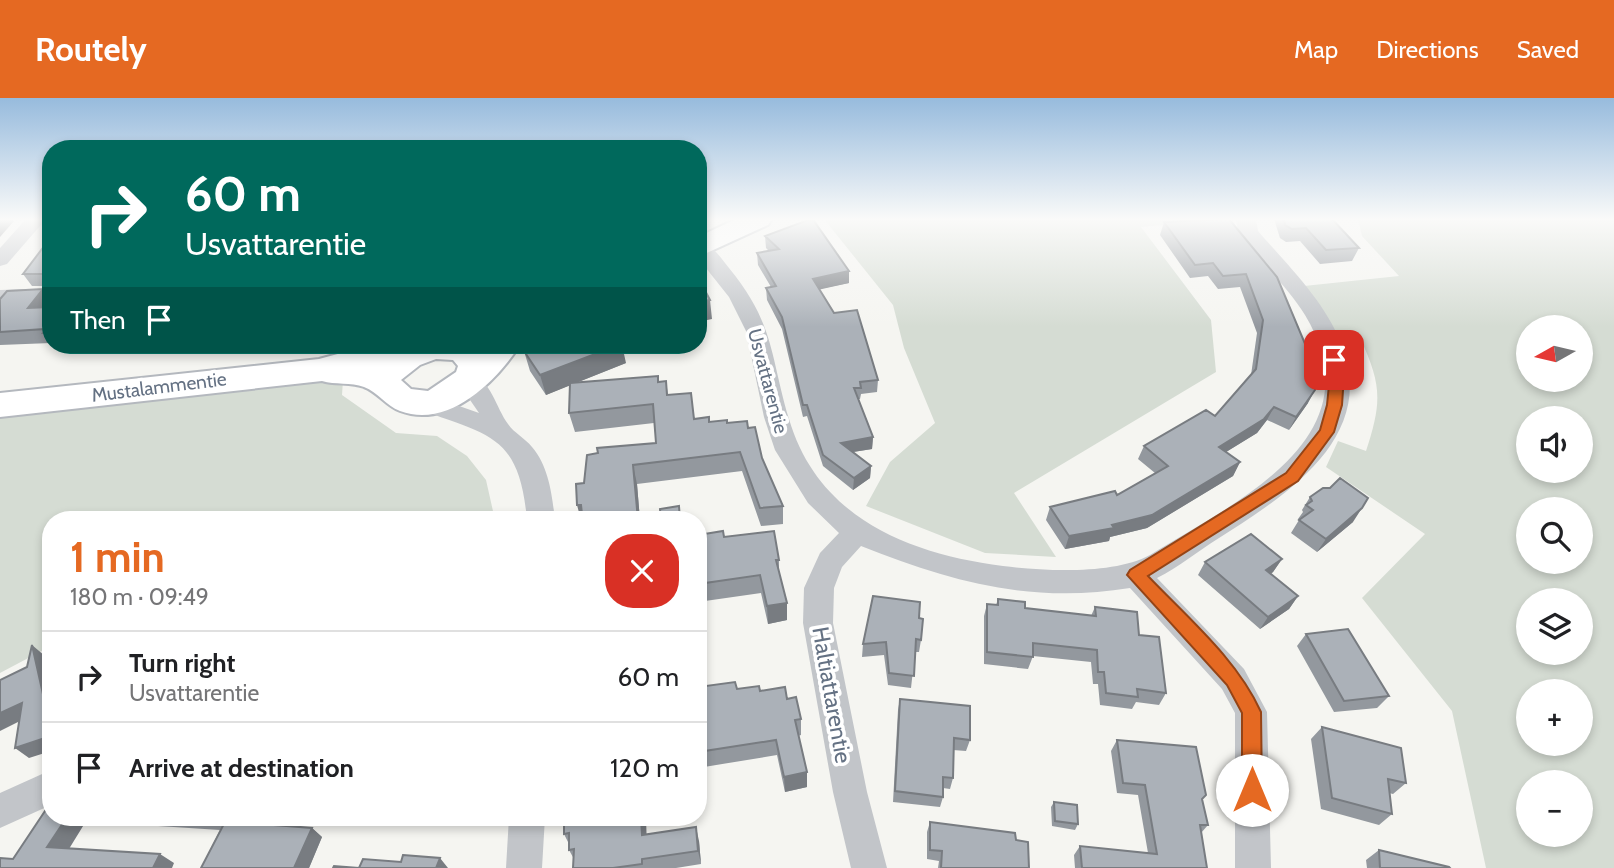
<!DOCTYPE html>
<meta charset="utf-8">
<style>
body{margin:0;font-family:Cabin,sans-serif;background:#f6f6f6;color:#202124;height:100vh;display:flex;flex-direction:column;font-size:26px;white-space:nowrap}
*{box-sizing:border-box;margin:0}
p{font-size:23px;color:#757577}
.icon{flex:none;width:38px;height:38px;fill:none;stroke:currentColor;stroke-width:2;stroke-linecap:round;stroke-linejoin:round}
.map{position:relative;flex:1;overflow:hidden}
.sheet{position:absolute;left:42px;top:413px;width:665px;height:315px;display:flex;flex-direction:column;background:#fff;border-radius:28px;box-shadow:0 4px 10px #0003}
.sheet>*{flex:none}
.banner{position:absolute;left:42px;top:42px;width:665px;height:214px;border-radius:28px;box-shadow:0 4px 10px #0003;background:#00695c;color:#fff;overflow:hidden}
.needle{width:46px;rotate:262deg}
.controls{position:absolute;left:1516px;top:217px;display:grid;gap:14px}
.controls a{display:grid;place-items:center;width:77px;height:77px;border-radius:50%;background:#fff;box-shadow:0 4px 10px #0003;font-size:35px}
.pin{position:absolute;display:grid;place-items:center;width:60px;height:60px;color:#fff;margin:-30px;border-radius:14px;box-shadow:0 4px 10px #0006}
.me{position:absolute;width:77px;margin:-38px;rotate:0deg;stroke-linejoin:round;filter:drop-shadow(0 0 5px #0008)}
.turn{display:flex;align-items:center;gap:24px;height:147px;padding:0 28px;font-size:32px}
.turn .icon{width:91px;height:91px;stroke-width:2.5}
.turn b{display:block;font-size:49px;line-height:60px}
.then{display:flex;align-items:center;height:66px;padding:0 28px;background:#0003;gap:14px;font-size:26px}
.round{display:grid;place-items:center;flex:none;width:74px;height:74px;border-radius:28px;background:#f6f6f6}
.headline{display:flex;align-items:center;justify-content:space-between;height:119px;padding:0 28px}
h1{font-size:42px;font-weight:800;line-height:52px;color:#e56922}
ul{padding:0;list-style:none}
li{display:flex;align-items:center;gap:21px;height:91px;padding:0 28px;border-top:2px solid #e0e0e0}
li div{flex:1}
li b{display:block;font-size:26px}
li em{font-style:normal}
header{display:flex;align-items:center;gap:42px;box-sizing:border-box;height:98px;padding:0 35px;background:#e56922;color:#fff}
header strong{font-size:33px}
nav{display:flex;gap:38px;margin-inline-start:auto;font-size:24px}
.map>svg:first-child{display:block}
.green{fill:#d5dcd3;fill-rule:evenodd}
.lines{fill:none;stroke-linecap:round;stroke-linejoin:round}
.secondary-casing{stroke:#b4b8be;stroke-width:4}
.street{fill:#c2c5c9;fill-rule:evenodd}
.secondary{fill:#fff;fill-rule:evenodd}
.wall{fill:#93989e}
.shaded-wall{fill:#787c81}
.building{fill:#abb1b8;stroke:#787c81;stroke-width:2}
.route{fill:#e56922;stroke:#954416;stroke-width:2}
.labels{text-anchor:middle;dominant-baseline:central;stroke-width:7;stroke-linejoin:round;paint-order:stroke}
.street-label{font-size:19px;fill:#647183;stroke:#fff}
.near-street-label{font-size:23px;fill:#647183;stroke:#fff}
</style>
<header>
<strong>Routely</strong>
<nav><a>Map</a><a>Directions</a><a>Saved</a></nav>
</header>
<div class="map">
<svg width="1614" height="770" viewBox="0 0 1614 770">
<rect width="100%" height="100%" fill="#f5f5f1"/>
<path class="green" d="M824,121H1225L1141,129L1211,222L1216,274L1014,395L1056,459L985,455L866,408L890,364L935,325L904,250L893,207Z
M1358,121H1614V770H1486L1452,613L1362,500L1425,436L1326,369L1338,343L1366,353C1382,304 1382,287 1360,240L1337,237L1304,188L1399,178L1362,138ZM1528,229H1580V282H1528ZM1528,320H1580V373H1528ZM1528,411H1580V464H1528ZM1528,502H1580V555H1528ZM1528,593H1580V646H1528ZM1528,684H1580V737H1528Z
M343,282L342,297L396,335L437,338L467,358L486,382L495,422H51V548L0,575V317Z"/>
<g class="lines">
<defs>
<path id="secondary" d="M736,121H772L768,127L698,159V139Z
M404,247H477L480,251L484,247H520C495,285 448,331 400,313C386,308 378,294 364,289C351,284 335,287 322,283L0,319V295L319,261L360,250ZM436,261L453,262L458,268L456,274L428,293L411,291L401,282L420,267Z"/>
</defs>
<use href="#secondary" class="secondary-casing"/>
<path class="street" d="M26,121H46L7,166L0,168V150Z
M1236,121H1256L1258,133C1290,170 1328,206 1344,253C1374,343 1283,399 1219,440C1198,453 1179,469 1157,480L1244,571L1267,614L1271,770H1235V615L1222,591L1130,490C1032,506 951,484 861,448L842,469L834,490L833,525L867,694L887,770H851L833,694L803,525L804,490L820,455L839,435L808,405L775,352L764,319L746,233L729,199L698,160V142C711,145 721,160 729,170C775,226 770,258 789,321C818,420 909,456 1003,468C1044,473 1113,477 1150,457C1235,404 1379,340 1305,217C1286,186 1258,163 1238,134Z
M51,190V202L0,204V192Z
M469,275C491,281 496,310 508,326C514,335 525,340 532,349C549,369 552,397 555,422H527C519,335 489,338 416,310L413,304L416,298L425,296L479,315L457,283L461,277Z
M51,672V707L0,730V695Z
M509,719H545L542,770H506Z"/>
<use href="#secondary" class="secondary"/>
</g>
<path class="wall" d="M1229,121L1308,305L1289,332L1267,322L1257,335L1226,354L1240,364L1233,378L1147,430L1110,439L1109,443L1065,451L1046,422L1050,409L1117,397L1155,375L1138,361L1144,348L1215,318L1251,277L1257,235L1240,189L1218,191L1208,178L1190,180L1160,137L1164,124Z
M1274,121H1332L1359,150L1352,163L1320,166L1300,143L1286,144L1280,140Z
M765,138L849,185L819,191L878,282L877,294L861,296L860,301H858L873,339L872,351L853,354L871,368L870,380L853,392L823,368L807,318L803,319L782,231L767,202L766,190L771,189L758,167L757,155L769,153L766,150Z
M51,139L44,188H32L23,176Z
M0,201H51V206L49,209H51V245L0,247Z
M52,247H78L53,248Z
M538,248L626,265L578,284L666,283L668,297L694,321L709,324L727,325L748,330L783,408V426L761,428L742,373L637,386L640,422H581L584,385L656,345L654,325L575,334L569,315L570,287L546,297L530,273L524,253Z
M1310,399L1353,424L1317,454L1291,435L1299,422L1298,421L1303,414L1302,412Z
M698,437L724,439L779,462V475L787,522L768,526L761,495L698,504Z
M1282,461L1273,474L1271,476L1298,498L1289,511L1260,531L1198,477L1205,464Z
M998,501L1025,510L1091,518L1095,509L1139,537L1166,595L1159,607L1136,604L1132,611L1100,607L1098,586H1093L1091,564L1033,558L1028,571L984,566V518L987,506L996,507Z
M919,520L921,542L919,554H915L911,590L888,587L884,557L862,559L863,546Z
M1306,536L1389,598L1377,610L1334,614L1297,548Z
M698,589L760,593L787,601L801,621V637L798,638L807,689L785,694L777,657L698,670Z
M900,601L970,642L966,653L953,652V680L950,691L943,690V699L940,709L893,704L898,612Z
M1322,629L1406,685L1393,696L1389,695L1392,716L1379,727L1321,711L1311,641Z
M1117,642L1202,701L1208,727L1201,735L1207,770H1075L1074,757L1080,748L1148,755L1138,697L1117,695L1111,653Z
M1054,704L1078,726L1075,732L1052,728L1051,709Z
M146,719H283L291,727L290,728L312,730L322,739L309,770H201L220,732L158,728Z
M564,719L646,736L699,743L701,766L676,770H573L574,761L569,752V746L564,736Z
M930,724L1016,742L1029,770H938L939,763L927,761V734Z
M1379,752L1450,770H1367L1366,762Z"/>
<path class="shaded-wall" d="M0,121H12L14,123L0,139Z
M849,173V185L813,193V181Z
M51,183V200L44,191Z
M43,191L51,201V206L38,223L28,210Z
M710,202L712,221L698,224V204Z
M619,247H622L626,265L546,297L540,277Z
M1315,292L1308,305L1289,332L1296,319Z
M1274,309L1267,322L1257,335L1213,362L1219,349Z
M873,339L872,351L840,356L841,345Z
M1240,364L1233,378L1147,430L1110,439L1109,443L1065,451L1069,438L1112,427Z
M633,367L637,386L640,422H638Z
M871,368L870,380L853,392L854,380Z
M577,407H581L584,422H581Z
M1362,410L1353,424L1317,454L1326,441Z
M1282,461L1273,474L1257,484L1266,472Z
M1298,498L1289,511L1260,531L1268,519Z
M787,505V522L768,526L767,508Z
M32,547L45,558L51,583V617L47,614Z
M22,605L36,615L0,633V615Z
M51,638V653L29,660L15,650Z
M807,674V689L785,694L784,679Z
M67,719L88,720L64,759L47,749Z
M279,719H283L291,727L286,736L275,727Z
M641,719H646L647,751L642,737Z
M696,729L699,743L701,766L698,753Z
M312,730L322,739L309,770H294Z
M160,756L174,765L172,770H153Z
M440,760L448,770H436Z"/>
<path class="building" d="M1229,121L1277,179L1308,253L1318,256L1315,292L1296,319L1274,309L1264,321L1219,349L1240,364L1152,417L1112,427L1114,430L1069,438L1050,409L1115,393L1117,397L1168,368L1144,348L1206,312L1215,318L1256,271L1263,222L1246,176L1223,178L1213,165L1195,167L1164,124Z
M1284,121H1332L1359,150L1326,152L1306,130L1292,131L1285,127Z
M808,122L814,123L849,173L813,181L834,215L857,212L878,282L860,284L861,290H854L873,339L841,345L871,368L854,380L823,357L807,307H803L782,219L766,190L776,188L757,155L779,151L765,138Z
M51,139V183L44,191V176H23Z
M698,181H699L710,202L698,204Z
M43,191L28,210L51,209V235H43L46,231L0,234V201L7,193Z
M539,247H619L540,277L524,253Z
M658,278V284L666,283L667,297L691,295L694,321L709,319V324L727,322V325L747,323L748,330L755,329L762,360L783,408L760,410L740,354L633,367L638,422H586V416H582L581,407H577L576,386L584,385L587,357L598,355L597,350L656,345L653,306L569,315L570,285Z
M1340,380L1368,400L1362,410L1326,441L1299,422L1313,412L1306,407L1312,403L1310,399L1323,390H1330Z
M679,408L680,422H661L660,411Z
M723,433L724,439L774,433L779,462H776L787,505L767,508L760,477L698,486V437Z
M1251,436L1282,461L1266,472L1298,498L1268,519L1205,464Z
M873,498L920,504L919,520L923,521L921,542L916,541L914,578L889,575L886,544L863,546Z
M998,501L1025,504V510L1096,518L1095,509L1137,514L1139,537L1159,539L1166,595L1137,591L1138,599L1106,595L1104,574H1098L1097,552L1033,545V559L987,554V506L998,507Z
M1348,531L1389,598L1344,603L1306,536Z
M32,547L47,614L51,613V638L15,650L22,605L0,615V582L27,569Z
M735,584L737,591L759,588L760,593L785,589L787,601L796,599L801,621L795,622L807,674L784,679L776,642L698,654V589Z
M900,601L970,608V642L954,640L953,680L943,679V699L895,693Z
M1322,629L1401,650L1406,685L1388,681L1392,716L1332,700Z
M1117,642L1196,649L1206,697L1202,701L1208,727H1200L1207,770H1082L1080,748L1157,756L1145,687L1123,685Z
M1054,704L1077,707L1078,726L1055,723Z
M49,707H51V719H67L47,749L160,756L153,770H0V760L13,761Z
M157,719H279L275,727L312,730L294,770H201L225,724Z
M564,719H641L642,737L696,729L698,753L642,761V766L613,770H573L574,751L569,752V735L564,736Z
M930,724L1015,735L1016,742L1028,744L1029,770H941L942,753L930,752Z
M1379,752L1449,769L1450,770H1380Z
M403,757L440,760L436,770H333L334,768L359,770L363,761L401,764Z"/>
<linearGradient id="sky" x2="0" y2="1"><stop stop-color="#97bbdd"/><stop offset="0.53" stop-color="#fafaf9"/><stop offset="1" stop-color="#fafaf9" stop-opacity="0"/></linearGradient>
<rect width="1614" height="229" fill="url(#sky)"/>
<path class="route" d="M1334,257L1341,262L1344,277L1342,307L1334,334L1298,383L1148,478C1188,520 1237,561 1261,614L1262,692L1259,699L1252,702L1245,699L1242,692V615L1227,587L1127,477L1130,472L1286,375L1320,332L1327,307L1330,277L1327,262Z"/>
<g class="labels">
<g class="street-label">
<text transform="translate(768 283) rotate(75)">Usvattarentie</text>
<text transform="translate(159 289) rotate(-7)">Mustalammentie</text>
</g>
<g class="near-street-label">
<text transform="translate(832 597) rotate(80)">Haltiattarentie</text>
</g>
</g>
</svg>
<div class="controls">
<a><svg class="needle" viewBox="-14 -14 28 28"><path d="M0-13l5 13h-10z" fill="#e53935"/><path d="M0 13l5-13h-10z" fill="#757577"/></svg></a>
<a><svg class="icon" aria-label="sound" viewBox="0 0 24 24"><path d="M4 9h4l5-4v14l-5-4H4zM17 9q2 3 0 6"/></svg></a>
<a><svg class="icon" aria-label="search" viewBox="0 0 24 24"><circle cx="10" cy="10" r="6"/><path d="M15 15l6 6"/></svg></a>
<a><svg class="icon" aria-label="layers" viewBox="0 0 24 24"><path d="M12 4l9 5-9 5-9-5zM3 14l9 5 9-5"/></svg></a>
<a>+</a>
<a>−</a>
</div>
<div class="pin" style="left:1334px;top:262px;background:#d93025"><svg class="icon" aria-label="arrive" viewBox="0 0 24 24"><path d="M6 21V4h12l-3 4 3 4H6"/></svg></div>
<svg class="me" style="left:1252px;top:692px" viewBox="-20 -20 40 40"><circle r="19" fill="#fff"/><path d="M0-13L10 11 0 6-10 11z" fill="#e56922"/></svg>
<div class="banner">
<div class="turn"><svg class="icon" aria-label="right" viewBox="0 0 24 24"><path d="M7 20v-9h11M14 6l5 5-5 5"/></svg><div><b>60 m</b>Usvattarentie</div></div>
<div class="then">Then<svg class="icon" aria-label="arrive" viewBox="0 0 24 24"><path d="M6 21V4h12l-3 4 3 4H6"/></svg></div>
</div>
<section class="sheet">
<div class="headline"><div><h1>1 min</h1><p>180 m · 09:49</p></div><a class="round" style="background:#d93025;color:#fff"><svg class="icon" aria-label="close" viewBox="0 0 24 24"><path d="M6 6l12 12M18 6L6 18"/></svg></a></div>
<ul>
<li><svg class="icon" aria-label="right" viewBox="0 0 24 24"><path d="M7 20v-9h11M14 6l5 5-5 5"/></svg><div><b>Turn right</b><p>Usvattarentie</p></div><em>60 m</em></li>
<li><svg class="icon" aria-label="arrive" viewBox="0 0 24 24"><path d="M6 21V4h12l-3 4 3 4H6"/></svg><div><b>Arrive at destination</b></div><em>120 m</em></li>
</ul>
</section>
</div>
